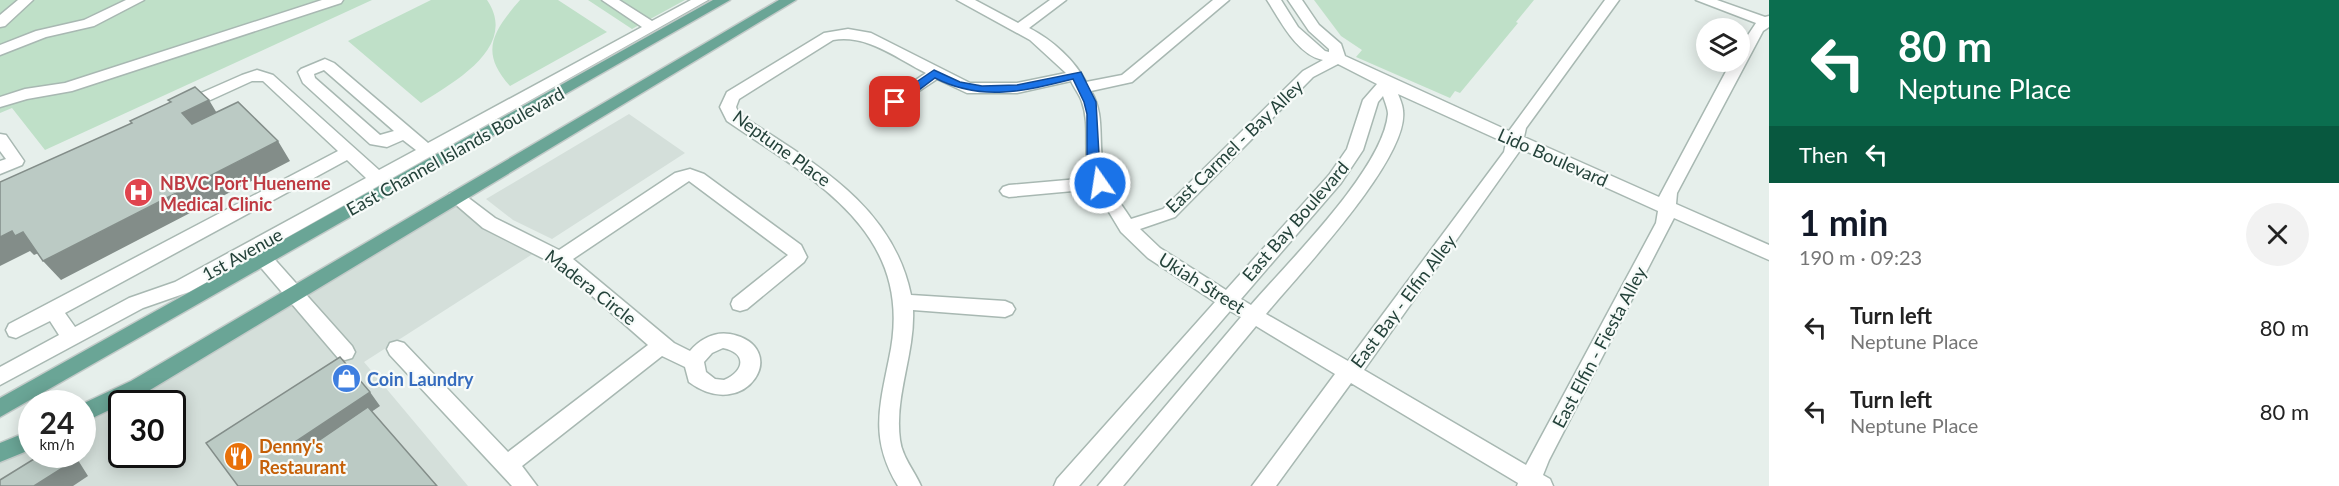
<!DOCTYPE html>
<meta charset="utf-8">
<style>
body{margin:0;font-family:Lato,sans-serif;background:#f2f2f2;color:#222;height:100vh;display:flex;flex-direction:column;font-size:22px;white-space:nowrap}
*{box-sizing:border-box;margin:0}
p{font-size:20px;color:#767676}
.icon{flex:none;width:33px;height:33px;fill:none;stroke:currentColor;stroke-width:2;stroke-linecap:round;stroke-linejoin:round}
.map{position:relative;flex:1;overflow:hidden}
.sheet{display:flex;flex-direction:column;background:#fff;width:570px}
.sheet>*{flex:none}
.top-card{background:#0b6e4f;color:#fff;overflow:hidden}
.tools{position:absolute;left:1696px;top:18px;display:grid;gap:12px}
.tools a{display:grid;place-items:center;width:54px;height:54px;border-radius:50%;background:#fff;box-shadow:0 3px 15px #0003;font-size:30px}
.speed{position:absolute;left:18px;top:390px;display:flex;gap:12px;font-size:30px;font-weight:700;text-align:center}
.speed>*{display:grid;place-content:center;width:78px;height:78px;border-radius:50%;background:#fff;box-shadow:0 3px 15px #0003;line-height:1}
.speed small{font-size:15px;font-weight:400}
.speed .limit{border:3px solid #111;border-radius:9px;background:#fff;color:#111}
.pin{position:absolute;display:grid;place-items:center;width:51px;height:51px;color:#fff;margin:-26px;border-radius:12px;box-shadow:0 3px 9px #0006}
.me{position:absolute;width:66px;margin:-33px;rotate:347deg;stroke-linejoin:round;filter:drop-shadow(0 0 4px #0008)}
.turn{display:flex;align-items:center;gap:21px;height:126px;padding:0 30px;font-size:27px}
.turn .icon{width:78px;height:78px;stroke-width:2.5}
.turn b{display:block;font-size:42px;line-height:51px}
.then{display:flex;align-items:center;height:57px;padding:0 30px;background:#0003;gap:12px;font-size:22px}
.round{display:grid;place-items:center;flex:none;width:63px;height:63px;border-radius:32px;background:#f2f2f2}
.head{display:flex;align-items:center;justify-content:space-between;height:102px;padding:0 30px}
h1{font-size:36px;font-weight:700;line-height:45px;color:#111827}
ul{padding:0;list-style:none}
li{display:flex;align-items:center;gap:18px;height:84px;padding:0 30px}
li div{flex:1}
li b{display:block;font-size:22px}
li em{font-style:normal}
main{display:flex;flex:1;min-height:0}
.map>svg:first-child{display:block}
.built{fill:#d4dfda;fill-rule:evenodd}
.green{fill:#bfe0c8}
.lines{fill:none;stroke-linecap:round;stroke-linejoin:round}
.minor-casing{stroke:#a8b8b2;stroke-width:3}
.major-casing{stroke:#c2cac8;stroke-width:3}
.minor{fill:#fff;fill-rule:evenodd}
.major{fill:#6aa596;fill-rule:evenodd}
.shaded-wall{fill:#838d89}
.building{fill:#bbcac4;stroke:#838d89;stroke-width:1.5}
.route{fill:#1a73e8;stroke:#114b97;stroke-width:1.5}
.labels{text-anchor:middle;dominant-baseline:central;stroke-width:4.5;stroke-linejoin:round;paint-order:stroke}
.street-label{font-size:18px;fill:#24423a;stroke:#f7fbf9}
.health-label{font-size:18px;font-weight:bold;fill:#be3a42;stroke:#f7fbf9;text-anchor:start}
.shop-label{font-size:18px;font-weight:bold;fill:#366cbe;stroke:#f7fbf9;text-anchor:start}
.food-label{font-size:18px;font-weight:bold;fill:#c56008;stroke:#f7fbf9;text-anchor:start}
</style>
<main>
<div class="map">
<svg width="1769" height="486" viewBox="0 0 1769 486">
<rect width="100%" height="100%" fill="#e6efeb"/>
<path class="built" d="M629,114L685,153L552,239L513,220L486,199Z
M456,197L542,248L364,362L468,486H0V453L31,439L32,454H82L83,414ZM122,404H172V454H122Z"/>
<path class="green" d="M0,0H372L45,150L12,108L0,113Z
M431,0H487C519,47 454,82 421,103L348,41Z
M520,0H558L607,32L510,86C479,52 493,31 520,0Z
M588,0H685L632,29Z
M1314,0H1534L1516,22L1518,23L1460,93L1455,91L1450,98L1356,57L1362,50L1341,36Z"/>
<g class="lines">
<defs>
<path id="minor" d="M18,0H33L5,26L0,27V15Z
M126,0H144L94,26L46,37L0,55V45L36,31L84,20Z
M322,0H343L341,3L72,91L27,99L0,107V97L25,89L65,83Z
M602,0H619L652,21L691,0H708L261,252L269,253L352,346L355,352L352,358L345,360L338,358L257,263L254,258L256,255L189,292L143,308L0,385V367L59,335L50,321L16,338L9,336L6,330L9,324L338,151L263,81H252L182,113L174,108L176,104L242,75L257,70L273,75L379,170L416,150L403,140L387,147L370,144L303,83L298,72L301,69L325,59L334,63L428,143L642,27ZM324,70L394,131L380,135L315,78L314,74ZM347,160L366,178L175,282L129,298L75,327L65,313Z
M957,0H975L1018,23L1050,0H1066L1029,28C1053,40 1075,61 1086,82L1122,75L1213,0H1229L1132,82L1091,91C1105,115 1098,138 1103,165C1106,185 1120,202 1131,219L1163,209L1303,71L1323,60C1297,55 1280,20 1267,0H1281L1298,27L1325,51L1329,52V49L1309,31L1288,0H1302L1319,25L1341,44L1345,56L1509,131L1605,0H1619L1526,128L1524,137L1659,197L1731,62H1740V47L1756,23L1696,0H1717L1765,17L1769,16V27L1763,31L1677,193L1676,204L1769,245V260L1674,218L1549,460L1543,475L1550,479L1553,486H1517L1518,483L1351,383L1276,486H1252L1335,374L1256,326L1123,486H1098L1241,317L1230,311L1079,486H1054L1057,479L1215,302L1148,258L1121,232L1095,189L1009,197L1003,195L1000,191L1003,187L1009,185L1090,178C1082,153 1091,127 1082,102C1080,95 1074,88 1071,81L1017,93H967L937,79L895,107L887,102L889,98L926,73C896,58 867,34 833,40L739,99L736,107L739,114C811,162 892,203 911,295L1005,301L1012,304L1015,309L1012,314L1005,317L913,310C915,354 894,396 900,440C902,457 914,470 921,486H898C870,440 879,408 889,359C917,233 815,181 727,121L720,107L727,92L824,33L848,29L871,33L970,83H1017L1066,73L1030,40ZM1338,64L1377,84L1363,100L1347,149L1329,175L1226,290L1160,248L1140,229L1175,217L1313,77ZM1398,94L1506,143L1504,152L1348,361L1266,314C1298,275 1409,159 1403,111C1403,106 1400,99 1398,94ZM1383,96C1385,102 1388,109 1388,114C1383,169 1289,261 1251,305L1241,299L1341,183L1363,150L1378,102ZM1521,149L1658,211L1656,223L1526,465L1364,370Z
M0,134L6,135L24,161L22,165L0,174V161L6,159L0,151Z
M690,169L704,174L801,245L807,257L804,262L747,309L740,311L733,309L731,304L733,299L788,255L689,181L573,259L674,343L690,351C699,340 714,331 730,334C793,346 747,425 689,382L685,367L662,356L522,466L537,486H512L390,355L387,349L390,343L397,341L404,343L508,452L648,345L558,266L483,228L447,197L450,193H462L495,218L559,250L675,173ZM723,348C747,353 745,371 724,380L715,379L706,372L704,362L712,353Z"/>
<path id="major" d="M713,0H730L0,417V398Z
M779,0H796L145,393L82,423V404L131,381Z
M32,430V449L0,462V443Z"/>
</defs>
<use href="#minor" class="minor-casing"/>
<use href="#major" class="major-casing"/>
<use href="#minor" class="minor"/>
<use href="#major" class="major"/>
</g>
<path class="shaded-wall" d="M209,100L221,120L195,133L182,113Z
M278,141L290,161L61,280L43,261Z
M12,231L23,232L41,252L34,255L30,251L0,266V237Z
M370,392L380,406L307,456L314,465L295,442Z
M67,454H73L76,457L88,476L73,486H34Z"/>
<path class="building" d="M195,87L209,100L182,113L192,124L238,102L278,141L43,261L23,232L15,236L12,231L0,237V182L132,123L130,121L171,102L168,100Z
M340,357L370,392L295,442L302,452L368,407L437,486H238L206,443Z
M42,454H67L72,462L34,486H0V480Z"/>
<path class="route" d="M934,70L960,82L982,86L1017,85L1081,72L1096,102L1099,155L1106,183L1104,187H1095L1093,183L1087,155V114L1084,102L1073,79C1025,91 982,102 935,78L899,105H890V100Z"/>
<defs>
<symbol id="hospital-disc" viewBox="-11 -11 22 22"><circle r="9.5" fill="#e0444e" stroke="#f7fbf9"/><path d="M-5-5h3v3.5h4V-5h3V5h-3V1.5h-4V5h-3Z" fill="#fff"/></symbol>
<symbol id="shop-disc" viewBox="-11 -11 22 22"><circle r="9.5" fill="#3f7fe0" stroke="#f7fbf9"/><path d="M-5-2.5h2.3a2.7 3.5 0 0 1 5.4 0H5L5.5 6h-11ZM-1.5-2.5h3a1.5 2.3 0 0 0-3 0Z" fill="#fff"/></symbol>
<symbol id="restaurant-disc" viewBox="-11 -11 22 22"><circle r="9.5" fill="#e8710a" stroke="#f7fbf9"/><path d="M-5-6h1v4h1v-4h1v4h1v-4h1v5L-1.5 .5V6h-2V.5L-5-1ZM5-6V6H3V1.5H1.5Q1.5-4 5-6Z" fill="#fff"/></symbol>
</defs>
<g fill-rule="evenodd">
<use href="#hospital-disc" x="122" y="176" width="33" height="33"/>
<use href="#shop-disc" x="330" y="362" width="33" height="33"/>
<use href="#restaurant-disc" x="222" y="440" width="33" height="33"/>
</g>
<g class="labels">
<g class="street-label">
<text transform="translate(1234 146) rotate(-44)">East Carmel - Bay Alley</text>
<text transform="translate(782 148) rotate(36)">Neptune Place</text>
<text transform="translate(455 151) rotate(-29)">East Channel Islands Boulevard</text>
<text transform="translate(1553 157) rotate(24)">Lido Boulevard</text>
<text transform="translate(1295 221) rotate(-49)">East Bay Boulevard</text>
<text transform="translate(242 254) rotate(-29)">1st Avenue</text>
<text transform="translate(1202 283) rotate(32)">Ukiah Street</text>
<text transform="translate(591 287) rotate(38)">Madera Circle</text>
<text transform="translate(1403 301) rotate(-53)">East Bay - Elfin Alley</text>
<text transform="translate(1599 347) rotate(-62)">East Elfin - Fiesta Alley</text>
</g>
<g class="health-label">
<text x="160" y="183">NBVC Port Hueneme<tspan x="160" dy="21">Medical Clinic</tspan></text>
</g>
<g class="shop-label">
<text x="367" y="379">Coin Laundry</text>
</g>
<g class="food-label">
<text x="259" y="446">Denny's<tspan x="259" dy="21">Restaurant</tspan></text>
</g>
</g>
</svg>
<div class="tools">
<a><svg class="icon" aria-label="layers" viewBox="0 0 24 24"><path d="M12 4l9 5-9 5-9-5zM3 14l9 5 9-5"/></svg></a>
</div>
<div class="speed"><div>24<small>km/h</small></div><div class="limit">30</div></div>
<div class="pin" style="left:895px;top:102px;background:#d93025"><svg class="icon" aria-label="arrive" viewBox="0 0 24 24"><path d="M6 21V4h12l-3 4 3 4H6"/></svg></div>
<svg class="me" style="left:1100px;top:183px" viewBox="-20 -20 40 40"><circle r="17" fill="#1a73e8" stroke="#fff" stroke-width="3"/><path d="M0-11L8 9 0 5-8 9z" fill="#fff"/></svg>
</div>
<section class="sheet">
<div class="top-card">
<div class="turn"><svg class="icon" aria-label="left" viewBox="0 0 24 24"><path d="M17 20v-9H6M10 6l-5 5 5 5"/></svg><div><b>80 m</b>Neptune Place</div></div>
<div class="then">Then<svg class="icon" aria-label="left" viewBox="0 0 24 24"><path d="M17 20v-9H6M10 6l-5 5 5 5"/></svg></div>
</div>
<div class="head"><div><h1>1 min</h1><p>190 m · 09:23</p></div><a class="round"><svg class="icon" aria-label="close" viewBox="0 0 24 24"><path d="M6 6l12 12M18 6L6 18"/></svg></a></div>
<ul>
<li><svg class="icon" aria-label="left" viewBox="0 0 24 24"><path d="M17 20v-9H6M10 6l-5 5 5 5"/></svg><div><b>Turn left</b><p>Neptune Place</p></div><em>80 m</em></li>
<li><svg class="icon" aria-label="left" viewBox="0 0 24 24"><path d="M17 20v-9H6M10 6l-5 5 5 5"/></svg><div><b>Turn left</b><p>Neptune Place</p></div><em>80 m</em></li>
</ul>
</section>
</main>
